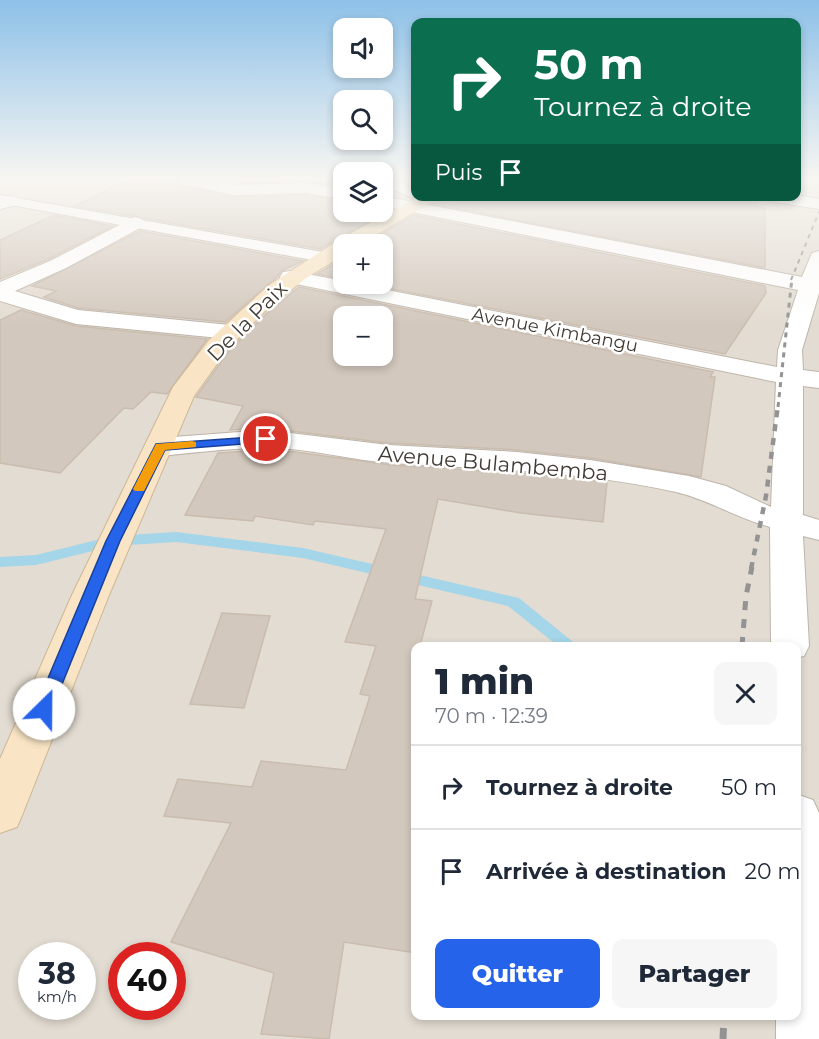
<!DOCTYPE html>
<html lang="fr">
<meta charset="utf-8">
<style>
body{margin:0;font-family:Montserrat,sans-serif;background:#f6f6f7;color:#1f2937;height:100vh;display:flex;flex-direction:column;font-size:22px;white-space:nowrap}
*{box-sizing:border-box;margin:0}
p{font-size:20px;color:#747a83}
.icon{flex:none;width:33px;height:33px;fill:none;stroke:currentColor;stroke-width:2;stroke-linecap:round;stroke-linejoin:round}
.map{position:relative;flex:1;overflow:hidden}
.panel{position:absolute;left:411px;top:642px;width:390px;height:378px;display:flex;flex-direction:column;background:#fff;border-radius:12px;box-shadow:0 3px 9px #0003}
.panel>*{flex:none}
.hud{position:absolute;left:411px;top:18px;width:390px;height:183px;border-radius:12px;box-shadow:0 3px 9px #0003;background:#0b6e4f;color:#fff;overflow:hidden}
.tools{position:absolute;left:333px;top:18px;display:grid;gap:12px}
.tools a{display:grid;place-items:center;width:60px;height:60px;border-radius:12px;background:#fff;box-shadow:0 3px 9px #0003;font-size:30px}
.speed{position:absolute;left:18px;top:942px;display:flex;gap:12px;font-size:30px;font-weight:700;text-align:center}
.speed>*{display:grid;place-content:center;width:78px;height:78px;border-radius:50%;background:#fff;box-shadow:0 3px 9px #0003;line-height:1}
.speed small{font-size:15px;font-weight:400}
.speed .limit{border:9px solid #d22;background:#fff;color:#111}
.pin{position:absolute;display:grid;place-items:center;width:51px;height:51px;color:#fff;margin:-26px;border:3px solid #fff;border-radius:50%;box-shadow:0 2px 6px #0007}
.me{position:absolute;width:66px;margin:-33px;rotate:23deg;stroke-linejoin:round;filter:drop-shadow(0 0 4px #0008)}
.turn{display:flex;align-items:center;gap:21px;height:126px;padding:0 24px;font-size:27px}
.turn .icon{width:78px;height:78px;stroke-width:2.5}
.turn b{display:block;font-size:42px;line-height:51px}
.then{display:flex;align-items:center;height:57px;padding:0 24px;background:#0003;gap:12px;font-size:22px}
.round{display:grid;place-items:center;flex:none;width:63px;height:63px;border-radius:12px;background:#f6f6f7}
.overview{display:flex;align-items:center;justify-content:space-between;height:102px;padding:0 24px}
h1{font-size:36px;font-weight:800;line-height:45px}
.primary-button{display:flex;gap:12px;margin-top:auto;padding:12px 24px}
.primary-button a{flex:1;height:69px;border-radius:12px;background:#2563eb;color:#fff;font-size:24px;font-weight:800;line-height:69px;text-align:center}
.primary-button a+a{background:#f6f6f7;color:#1f2937}
ul{padding:0;list-style:none}
li{display:flex;align-items:center;gap:18px;height:84px;padding:0 24px;border-top:2px solid #e0e1e3}
li div{flex:1}
li b{display:block;font-size:22px}
li em{font-style:normal}
.map>svg:first-child{display:block}
.residential{fill:#e3dcd2;fill-rule:evenodd}
.lines{fill:none;stroke-linecap:round;stroke-linejoin:round}
.stream{fill:#a4d5e8;fill-rule:evenodd}
.building{fill:#d3c8bd;stroke:#cabcae;stroke-width:1.5;fill-rule:evenodd}
.lane-casing{stroke:#bdb4aa;stroke-width:2}
.street-casing{stroke:#bdb4aa;stroke-width:2}
.secondary-casing{stroke:#ccb797;stroke-width:2}
.lane{fill:#fff;fill-rule:evenodd}
.street{fill:#fff;fill-rule:evenodd}
.secondary{fill:#f9e5c5;fill-rule:evenodd}
.rail-far4{stroke:#939393;stroke-width:2;stroke-dasharray:4.5 4.5;stroke-linecap:butt}
.rail-far3{stroke:#939393;stroke-width:3;stroke-dasharray:5 5;stroke-linecap:butt}
.rail-far2{stroke:#939393;stroke-width:4.5;stroke-dasharray:7 7;stroke-linecap:butt}
.rail-far1{stroke:#939393;stroke-width:5;stroke-dasharray:9 9;stroke-linecap:butt}
.rail{stroke:#939393;stroke-width:7;stroke-dasharray:11 11;stroke-linecap:butt}
.route{fill:#2563eb;stroke:#184099;stroke-width:1.5}
.slow{fill:#f59e0b}
.labels{text-anchor:middle;dominant-baseline:central;stroke-width:5;stroke-linejoin:round;paint-order:stroke}
.far-street-label{font-size:18px;fill:#413a34;stroke:#fff}
.street-label{font-size:21px;fill:#413a34;stroke:#fff}
</style>
<div class="map">
<svg width="819" height="1039" viewBox="0 0 819 1039">
<rect width="100%" height="100%" fill="#f0eae3"/>
<path class="residential" d="M0,180H343L344,212H382L383,180H415L416,196H796L797,180H819V1039H0ZM344,244H382V284H344ZM344,316H382V356H344ZM416,646H796V1016H416ZM32,956H82V1006H32ZM122,956H172V1006H122Z"/>
<g class="lines">
<path class="stream" d="M176,532L303,548L519,598L578,646H558L508,606L303,558L176,542L113,546L36,565L0,567V557L36,555L113,536Z"/>
</g>
<path class="building" d="M129,180L178,182L182,186L234,197L306,195L344,201V212L389,210L320,249L74,206Z
M240,180H344V187L306,181L241,183Z
M444,196H625L668,200L669,196H721L755,199L756,207L765,208V268L433,204Z
M54,215L113,226L51,258L0,279V240Z
M414,215L765,286L766,293L725,354L366,284H382V244H364Z
M140,231L303,261L281,271L278,276L225,322L78,308L44,297L56,291L32,286Z
M344,258V279L317,274Z
M299,287L713,372L710,377H715L701,477L590,458L517,450L388,443L266,428L230,430L243,406L196,397L229,351L266,314ZM344,316H382V356H344Z
M21,310L76,326L207,339L167,394L151,392L133,409L124,408L60,473L0,463V320Z
M264,450L295,452L391,465L534,474L607,482L603,522L521,513L438,499L415,599L432,601L420,646H416V953L344,942L329,1039L261,1034L274,973L171,942L231,823L164,816L178,779L252,787L261,761L346,770L370,696L360,694L376,646L345,642L386,529L315,521L313,525L255,516L253,521L185,515L218,453Z
M222,613L270,616L244,708L190,704Z"/>
<g class="lines">
<defs>
<path id="lane" d="M382,180H394L416,189V196H421L411,197L382,185Z
M0,195L323,252L331,257L323,262L0,203Z"/>
<path id="street" d="M180,180H211L234,185L306,183L344,189V199L306,193L234,195L182,184Z
M796,195L819,199V209L769,201L760,196Z
M10,196L16,197L19,201L16,205L0,209V198Z
M382,196L802,277L812,253L819,251V293L802,350L803,370L819,372V388L803,386V515L819,520V540L803,536L809,646L804,656L796,658V646H771L770,527C737,518 709,500 676,492C583,471 486,469 391,463C349,460 306,447 264,448C230,448 195,453 160,456L150,453L145,447L150,441L160,438L266,430L388,445L517,452L590,460L689,476L726,486L771,507L776,382L291,283L283,282L280,277L283,272L291,271L344,281V284H357L777,367L778,350L798,290L382,206Z
M135,217L142,219L144,223L142,227L66,268L15,291L78,310L230,325L239,327L242,332L239,337L230,339L76,324L0,301V282L52,260Z
M796,794L813,800L819,813V1039H776V1016H796Z"/>
<path id="secondary" d="M419,196H442L360,244H344V255L306,278L264,312L227,350L194,396L109,595L23,813L17,827L0,833V759L72,595L173,387L209,340L269,285L339,240Z"/>
</defs>
<use href="#lane" class="lane-casing"/>
<use href="#street" class="street-casing"/>
<use href="#secondary" class="secondary-casing"/>
<use href="#lane" class="lane"/>
<use href="#street" class="street"/>
<use href="#secondary" class="secondary"/>
<path class="rail-far4" d="M791,280L819,212"/>
<path class="rail-far3" d="M778,407L792,278"/>
<path class="rail-far2" d="M751,569L766,496L778,405"/>
<path class="rail-far1" d="M742,646L746,596L752,567"/>
<path class="rail" d="M723,1039L724,1016"/>
</g>
<linearGradient id="sky" x2="0" y2="1"><stop stop-color="#8dc1e8"/><stop offset="0.55" stop-color="#f8f6f2"/><stop offset="1" stop-color="#f8f6f2" stop-opacity="0"/></linearGradient>
<rect width="819" height="325" fill="url(#sky)"/>
<path class="route" d="M266,436L270,437V442L165,450L120,541L52,709L50,713H37L35,709L106,541L156,444Z"/>
<path class="slow" d="M192,441L196,442V447L165,450L144,491H135L133,489L156,444Z"/>
<g class="labels">
<g class="far-street-label">
<text transform="translate(555 330) rotate(11)">Avenue Kimbangu</text>
</g>
<g class="street-label">
<text transform="translate(247 321) rotate(-45)">De la Paix</text>
<text transform="translate(493 463) rotate(5)">Avenue Bulambemba</text>
</g>
</g>
</svg>
<div class="tools">
<a><svg class="icon" aria-label="sound" viewBox="0 0 24 24"><path d="M4 9h4l5-4v14l-5-4H4zM17 9q2 3 0 6"/></svg></a>
<a><svg class="icon" aria-label="search" viewBox="0 0 24 24"><circle cx="10" cy="10" r="6"/><path d="M15 15l6 6"/></svg></a>
<a><svg class="icon" aria-label="layers" viewBox="0 0 24 24"><path d="M12 4l9 5-9 5-9-5zM3 14l9 5 9-5"/></svg></a>
<a>+</a>
<a>−</a>
</div>
<div class="speed"><div>38<small>km/h</small></div><div class="limit">40</div></div>
<div class="pin" style="left:266px;top:439px;background:#d93025"><svg class="icon" aria-label="arrive" viewBox="0 0 24 24"><path d="M6 21V4h12l-3 4 3 4H6"/></svg></div>
<svg class="me" style="left:44px;top:709px" viewBox="-20 -20 40 40"><circle r="19" fill="#fff"/><path d="M0-13L10 11 0 6-10 11z" fill="#2563eb"/></svg>
<div class="hud">
<div class="turn"><svg class="icon" aria-label="right" viewBox="0 0 24 24"><path d="M7 20v-9h11M14 6l5 5-5 5"/></svg><div><b>50 m</b>Tournez à droite</div></div>
<div class="then">Puis<svg class="icon" aria-label="arrive" viewBox="0 0 24 24"><path d="M6 21V4h12l-3 4 3 4H6"/></svg></div>
</div>
<section class="panel">
<div class="overview"><div><h1>1 min</h1><p>70 m · 12:39</p></div><a class="round"><svg class="icon" aria-label="close" viewBox="0 0 24 24"><path d="M6 6l12 12M18 6L6 18"/></svg></a></div>
<ul>
<li><svg class="icon" aria-label="right" viewBox="0 0 24 24"><path d="M7 20v-9h11M14 6l5 5-5 5"/></svg><div><b>Tournez à droite</b></div><em>50 m</em></li>
<li><svg class="icon" aria-label="arrive" viewBox="0 0 24 24"><path d="M6 21V4h12l-3 4 3 4H6"/></svg><div><b>Arrivée à destination</b></div><em>20 m</em></li>
</ul>
<div class="primary-button"><a>Quitter</a><a>Partager</a></div>
</section>
</div>
